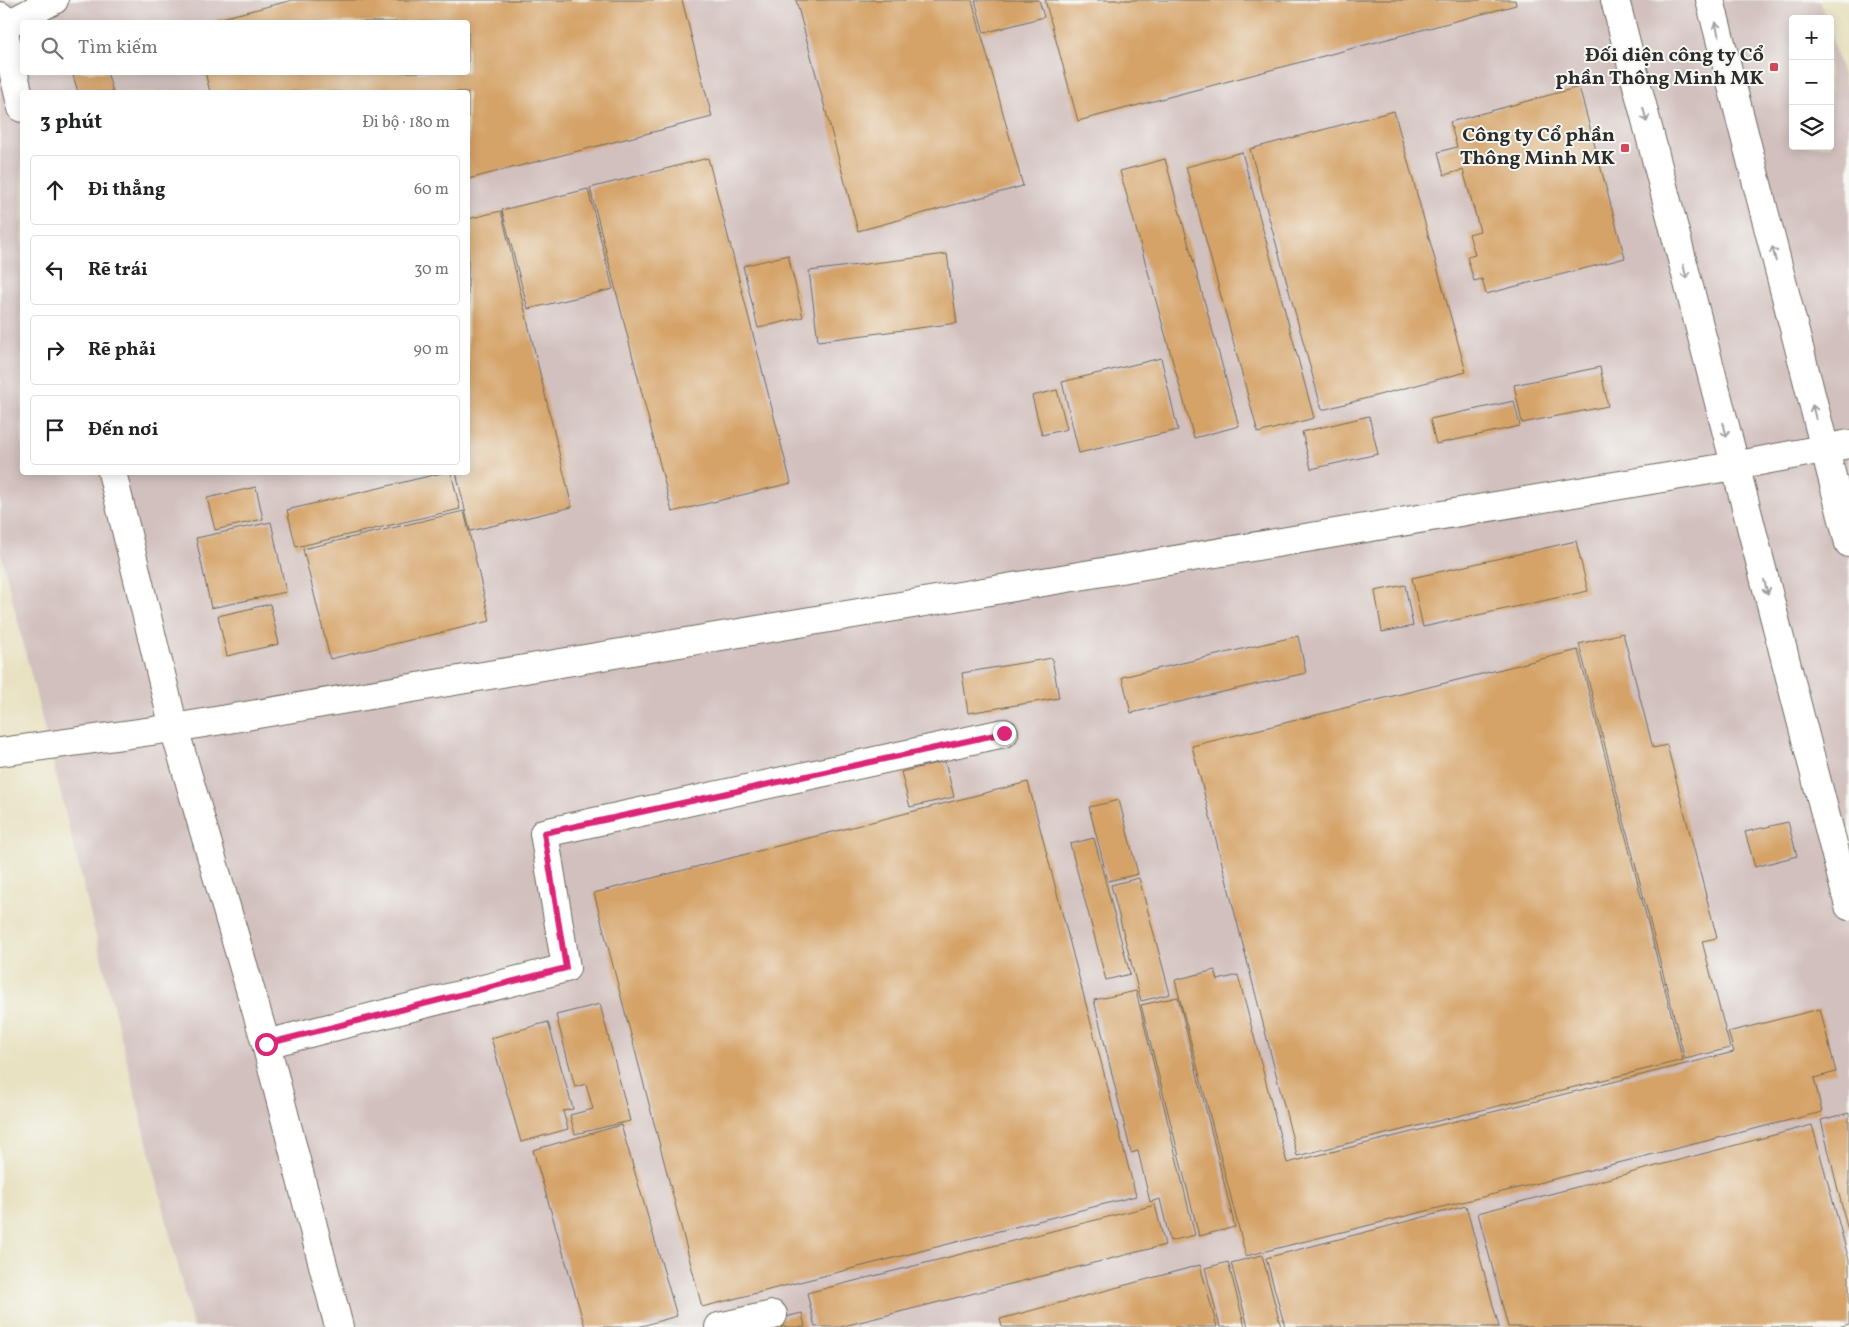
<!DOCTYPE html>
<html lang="vi">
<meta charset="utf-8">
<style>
body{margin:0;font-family:Vollkorn,serif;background:#f6f6f6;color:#202124}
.controls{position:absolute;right:15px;top:15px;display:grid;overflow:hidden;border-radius:5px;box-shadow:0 2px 12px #0003}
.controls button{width:45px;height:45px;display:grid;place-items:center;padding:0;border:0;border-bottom:1px solid #e0e0e0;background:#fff;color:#202124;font:25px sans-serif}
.stop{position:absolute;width:15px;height:15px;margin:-11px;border:4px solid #db2777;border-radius:50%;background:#fff}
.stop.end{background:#db2777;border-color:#fff;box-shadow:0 1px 5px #0008}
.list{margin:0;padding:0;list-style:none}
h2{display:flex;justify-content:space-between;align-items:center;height:65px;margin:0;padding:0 20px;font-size:21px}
h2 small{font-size:16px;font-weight:400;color:#757577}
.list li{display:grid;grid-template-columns:32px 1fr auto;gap:15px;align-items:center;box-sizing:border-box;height:70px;margin:0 10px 10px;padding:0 10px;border:1px solid #e0e0e0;border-radius:5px}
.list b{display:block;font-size:19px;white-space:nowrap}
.list em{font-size:16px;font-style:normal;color:#757577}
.icon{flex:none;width:28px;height:28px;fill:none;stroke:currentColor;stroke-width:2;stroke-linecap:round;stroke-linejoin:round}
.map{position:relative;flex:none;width:1849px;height:1327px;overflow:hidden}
.search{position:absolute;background:#fff;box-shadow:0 2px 12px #0003;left:20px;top:20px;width:450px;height:55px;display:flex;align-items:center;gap:12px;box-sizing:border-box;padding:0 18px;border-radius:5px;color:#757577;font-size:19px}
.panel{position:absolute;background:#fff;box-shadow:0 2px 12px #0003;left:20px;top:90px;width:450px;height:385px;border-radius:5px}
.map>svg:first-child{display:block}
.industrial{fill:#d1c0bd;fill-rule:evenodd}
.building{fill:#d5a368}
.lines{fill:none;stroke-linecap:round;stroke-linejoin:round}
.minor-casing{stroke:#6d6b60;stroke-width:30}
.minor{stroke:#fff;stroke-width:28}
.oneway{stroke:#a0a0a0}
.route{stroke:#db2777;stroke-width:6}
.poi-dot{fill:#d1495b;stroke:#f6f6f2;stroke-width:2}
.labels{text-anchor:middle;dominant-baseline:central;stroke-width:4;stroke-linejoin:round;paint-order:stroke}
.poi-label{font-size:20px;font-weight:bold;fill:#2b2b2b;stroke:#f6f6f2;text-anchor:end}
</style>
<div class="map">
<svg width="1849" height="1327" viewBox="0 0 1849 1327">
<rect width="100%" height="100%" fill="#f6f6f2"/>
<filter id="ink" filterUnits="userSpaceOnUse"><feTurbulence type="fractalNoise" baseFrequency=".02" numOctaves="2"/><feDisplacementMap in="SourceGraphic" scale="10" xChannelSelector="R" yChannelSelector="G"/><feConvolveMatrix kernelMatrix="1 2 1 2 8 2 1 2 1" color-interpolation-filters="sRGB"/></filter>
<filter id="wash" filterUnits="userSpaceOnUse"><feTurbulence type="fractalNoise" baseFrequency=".0096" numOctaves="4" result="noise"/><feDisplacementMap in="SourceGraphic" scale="20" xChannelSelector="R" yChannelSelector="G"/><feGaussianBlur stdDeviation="1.12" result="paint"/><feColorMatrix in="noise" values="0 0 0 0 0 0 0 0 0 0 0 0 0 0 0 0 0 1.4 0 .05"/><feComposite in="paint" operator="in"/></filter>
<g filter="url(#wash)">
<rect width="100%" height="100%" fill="#e8e2c2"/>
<path class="industrial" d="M0,0H1820L1826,19H1793V146H1830V33L1849,95V1327H193L0,550ZM22,22H468V72H22ZM22,92H468V472H22Z"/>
<g id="blocks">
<g class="building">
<polygon points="293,0 682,0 712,117 468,179 468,92 210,92 205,72 468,72 468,22 206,22"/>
<polygon points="796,0 972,0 1023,186 858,231"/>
<polygon points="975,0 1039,0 1044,17 984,33"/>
<polygon points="1045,0 1515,0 1516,5 1078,121"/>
<polygon points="72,72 107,72 113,92 78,92"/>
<polygon points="1579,87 1625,258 1486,294 1482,279 1474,281 1467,257 1475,255 1469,234 1480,231 1463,170 1444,175 1438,152 1457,147 1450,122"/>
<polygon points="1394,111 1466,372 1322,410 1250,149"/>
<polygon points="1242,152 1314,418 1258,433 1186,167"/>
<polygon points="708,158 791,483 672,512 590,188"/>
<polygon points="1165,159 1239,426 1194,438 1120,171"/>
<polygon points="588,189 613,289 528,309 502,210"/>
<polygon points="501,211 572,507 470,531 456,472 468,472 468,219"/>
<polygon points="947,254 957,323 818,341 809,271"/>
<polygon points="788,255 803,317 758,328 743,266"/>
<polygon points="1161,358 1178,430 1079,453 1062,382"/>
<polygon points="1600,367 1608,406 1522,423 1514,385"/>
<polygon points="1057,390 1067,429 1042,435 1032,396"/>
<polygon points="1514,401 1520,426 1436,444 1430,419"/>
<polygon points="1369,416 1378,454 1311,469 1302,432"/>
<polygon points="446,472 451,472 460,509 296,547 287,510"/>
<polygon points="256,487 263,519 215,530 207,498"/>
<polygon points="464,511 490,621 330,659 303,549"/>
<polygon points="271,522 286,592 211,608 196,538"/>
<polygon points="1576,541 1588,591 1423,627 1412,578"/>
<polygon points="1405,585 1413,626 1382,632 1375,591"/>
<polygon points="270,604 279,644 227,656 218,616"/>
<polygon points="1623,633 1653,748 1667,745 1717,938 1702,941 1730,1048 1685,1059 1579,644"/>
<polygon points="1298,636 1306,673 1131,713 1122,677"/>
<polygon points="1578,650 1683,1060 1297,1156 1192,746"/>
<polygon points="1052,658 1059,698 968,713 962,673"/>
<polygon points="945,761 954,797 910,807 901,772"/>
<polygon points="1028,782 1136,1196 702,1307 594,893"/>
<polygon points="1119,800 1138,874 1108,881 1089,807"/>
<polygon points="1788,822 1797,856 1755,867 1745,832"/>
<polygon points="1094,838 1130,974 1106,980 1070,844"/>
<polygon points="1139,878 1170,994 1141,1001 1111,885"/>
<polygon points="1215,970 1218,980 1238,975 1287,1163 1734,1052 1728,1032 1820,1009 1836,1072 1814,1078 1822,1112 1246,1256 1175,980"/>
<polygon points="1136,991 1195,1235 1170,1241 1160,1199 1150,1202 1138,1151 1131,1153 1094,1000"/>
<polygon points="1178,997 1235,1227 1199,1236 1141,1005"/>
<polygon points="600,1004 630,1121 575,1134 570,1115 593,1109 586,1084 575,1087 556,1015"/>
<polygon points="548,1022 573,1109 563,1111 568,1129 521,1142 491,1038"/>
<polygon points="1849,1113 1849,1231 1848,1231 1821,1120"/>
<polygon points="621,1125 677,1316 638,1327 585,1327 533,1150"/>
<polygon points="1812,1125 1849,1260 1849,1324 1838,1327 1508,1327 1478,1213"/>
<polygon points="1155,1205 1165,1245 840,1327 815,1327 807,1293"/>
<polygon points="1466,1206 1499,1327 1285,1327 1266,1258"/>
<polygon points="1262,1255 1281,1327 1248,1327 1231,1263"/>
<polygon points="1228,1262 1245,1327 1220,1327 1205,1268"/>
<polygon points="1200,1265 1217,1327 1002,1327 1000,1319"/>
<polygon points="802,1313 805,1327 749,1327 749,1326"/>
</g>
</g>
</g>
<g filter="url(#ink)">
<use href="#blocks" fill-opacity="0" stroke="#6d6b60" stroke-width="1"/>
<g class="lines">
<defs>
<g id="minor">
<polyline points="1615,0 1849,906"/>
<polyline points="1710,0 1849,543"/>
<polyline points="0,16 22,108"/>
<polyline points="3,27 54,0"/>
<polyline points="112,472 174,728 266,1044 339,1327"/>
<polyline points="0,752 174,728 1734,466 1849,444"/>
<polyline points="266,1044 566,968 544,833 1004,733"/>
<polyline points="719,1327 773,1315"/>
</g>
</defs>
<use href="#minor" class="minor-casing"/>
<use href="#minor" class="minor"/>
</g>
<defs><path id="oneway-shaft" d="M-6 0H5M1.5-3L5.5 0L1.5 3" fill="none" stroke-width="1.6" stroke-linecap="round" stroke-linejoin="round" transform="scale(1.25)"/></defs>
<g class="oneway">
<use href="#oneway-shaft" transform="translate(1717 29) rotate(-104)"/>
<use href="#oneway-shaft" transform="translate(1645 115) rotate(76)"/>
<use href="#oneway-shaft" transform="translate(1774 254) rotate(-104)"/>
<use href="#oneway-shaft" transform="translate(1685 272) rotate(76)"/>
<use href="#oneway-shaft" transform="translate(1814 412) rotate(-104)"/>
<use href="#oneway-shaft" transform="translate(1725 430) rotate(76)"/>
<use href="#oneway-shaft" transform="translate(1766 587) rotate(75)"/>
</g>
</g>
<g class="lines" filter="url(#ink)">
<polyline class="route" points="266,1044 566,968 544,833 1004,733"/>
</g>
<g class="poi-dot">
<rect x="1769" y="62" width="10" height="10" rx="2.5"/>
<rect x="1620" y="143" width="10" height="10" rx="2.5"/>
</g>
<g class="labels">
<g class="poi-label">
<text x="1764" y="56">Đối diện công ty Cổ<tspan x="1764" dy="23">phần Thông Minh MK</tspan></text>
<text x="1615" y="136">Công ty Cổ phần<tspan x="1615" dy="23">Thông Minh MK</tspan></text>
</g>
</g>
</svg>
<div class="controls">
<button>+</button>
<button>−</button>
<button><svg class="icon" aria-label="layers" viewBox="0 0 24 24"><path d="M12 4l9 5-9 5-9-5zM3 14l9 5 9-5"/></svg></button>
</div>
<div class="stop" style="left:266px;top:1044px"></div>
<div class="stop end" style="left:1004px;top:733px"></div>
<div class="search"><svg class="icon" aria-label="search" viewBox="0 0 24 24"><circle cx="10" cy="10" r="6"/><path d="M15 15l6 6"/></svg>Tìm kiếm</div>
<section class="panel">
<h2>3 phút<small>Đi bộ · 180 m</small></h2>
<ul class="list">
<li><svg class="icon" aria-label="ahead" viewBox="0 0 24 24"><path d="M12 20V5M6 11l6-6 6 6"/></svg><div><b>Đi thẳng</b></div><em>60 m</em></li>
<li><svg class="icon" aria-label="left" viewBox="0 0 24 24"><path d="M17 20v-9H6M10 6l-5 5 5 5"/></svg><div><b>Rẽ trái</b></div><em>30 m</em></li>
<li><svg class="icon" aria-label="right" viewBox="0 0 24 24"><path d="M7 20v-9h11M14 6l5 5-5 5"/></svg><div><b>Rẽ phải</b></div><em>90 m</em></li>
<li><svg class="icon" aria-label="arrive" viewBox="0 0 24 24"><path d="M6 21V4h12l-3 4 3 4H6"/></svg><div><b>Đến nơi</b></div></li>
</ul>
</section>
</div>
